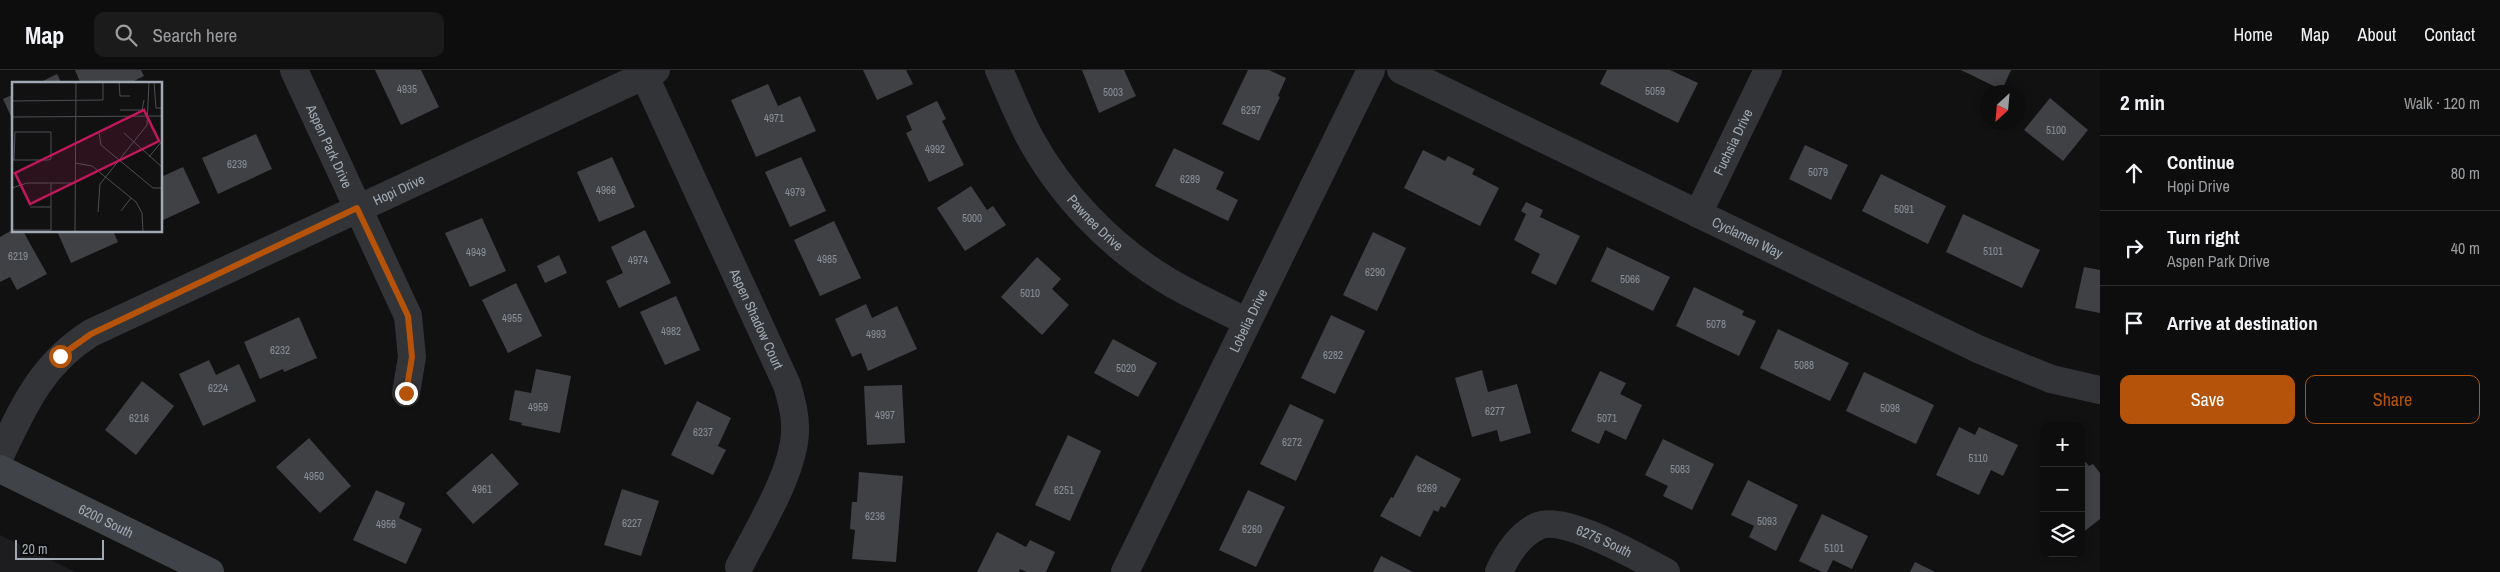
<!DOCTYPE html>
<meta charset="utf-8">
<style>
body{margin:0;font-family:"Archivo Narrow",sans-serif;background:#1b1b1c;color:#f1f3f6}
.controls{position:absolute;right:15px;bottom:15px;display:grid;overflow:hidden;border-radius:10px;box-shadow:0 2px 8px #0003}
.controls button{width:45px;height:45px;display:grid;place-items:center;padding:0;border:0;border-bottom:1px solid #2d2d2e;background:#0d0d0e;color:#f1f3f6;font:25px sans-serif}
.compass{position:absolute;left:1980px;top:15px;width:45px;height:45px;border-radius:50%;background:#0d0d0e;box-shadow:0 2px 8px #0003;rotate:206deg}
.scale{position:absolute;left:15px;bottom:12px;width:89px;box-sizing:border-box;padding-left:5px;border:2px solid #a1aab4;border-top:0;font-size:14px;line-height:18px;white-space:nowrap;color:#a1aab4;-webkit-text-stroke:4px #0c0c0d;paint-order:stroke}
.stop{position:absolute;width:15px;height:15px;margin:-11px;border:4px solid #b45309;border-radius:50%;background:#fff}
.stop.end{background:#b45309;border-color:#fff;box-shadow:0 1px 5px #0008}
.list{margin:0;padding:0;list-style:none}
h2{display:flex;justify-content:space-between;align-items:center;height:65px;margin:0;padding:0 20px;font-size:21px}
h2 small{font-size:16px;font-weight:400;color:#9a9c9e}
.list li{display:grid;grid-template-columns:32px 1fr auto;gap:15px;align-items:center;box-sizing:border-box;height:75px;padding:0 20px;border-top:1px solid #2d2d2e}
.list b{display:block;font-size:19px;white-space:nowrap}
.list p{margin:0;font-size:16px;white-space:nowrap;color:#9a9c9e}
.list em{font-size:16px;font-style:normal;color:#9a9c9e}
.actions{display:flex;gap:10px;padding:15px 20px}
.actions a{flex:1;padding:11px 0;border:1px solid #b45309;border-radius:10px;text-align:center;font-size:18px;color:#b45309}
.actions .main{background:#b45309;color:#fff}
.icon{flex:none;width:28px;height:28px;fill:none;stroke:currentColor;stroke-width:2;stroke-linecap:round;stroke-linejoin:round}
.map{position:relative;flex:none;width:2100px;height:502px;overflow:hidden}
header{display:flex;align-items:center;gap:30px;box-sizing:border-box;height:70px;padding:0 25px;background:#0d0d0e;border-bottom:1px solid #2d2d2e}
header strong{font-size:24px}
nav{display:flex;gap:28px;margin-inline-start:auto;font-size:18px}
.search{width:350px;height:45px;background:#1b1b1c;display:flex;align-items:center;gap:12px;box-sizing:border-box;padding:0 18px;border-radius:10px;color:#9a9c9e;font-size:19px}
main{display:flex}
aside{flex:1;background:#0d0d0e}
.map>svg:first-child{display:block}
.built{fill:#1d1d1f}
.building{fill:#404145}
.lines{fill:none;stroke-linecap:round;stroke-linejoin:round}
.street{stroke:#323437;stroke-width:28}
.secondary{stroke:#404347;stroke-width:28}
.route{stroke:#b45309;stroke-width:6}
.labels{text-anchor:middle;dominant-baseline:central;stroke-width:5;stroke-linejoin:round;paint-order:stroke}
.number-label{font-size:11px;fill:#899098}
.street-label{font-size:14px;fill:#a1aab4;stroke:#0c0c0d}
.inset-road{fill:none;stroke:#4b4e53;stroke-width:1}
.view{fill:#c2185b;fill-opacity:0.15;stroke:#c2185b;stroke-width:2.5}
.inset-edge{fill:none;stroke:#a1aab4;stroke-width:2.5}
</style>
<header>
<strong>Map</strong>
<div class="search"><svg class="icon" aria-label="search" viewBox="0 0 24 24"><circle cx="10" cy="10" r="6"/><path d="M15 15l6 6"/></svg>Search here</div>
<nav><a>Home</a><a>Map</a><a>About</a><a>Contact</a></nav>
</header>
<main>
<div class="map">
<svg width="2100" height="502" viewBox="0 0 2100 502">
<rect width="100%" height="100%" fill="#111112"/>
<polygon class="built" points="0,465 75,502 0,502"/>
<g class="building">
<polygon points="75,0 141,0 144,6 128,14 81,14"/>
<polygon points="375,0 421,0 439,37 401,55"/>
<polygon points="863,0 906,0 913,14 877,30"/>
<polygon points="1082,0 1124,0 1136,26 1099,43"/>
<polygon points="1248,0 1269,0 1286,8 1278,26 1280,27 1259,71 1222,54"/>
<polygon points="1607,0 1670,0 1698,13 1678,53 1600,14"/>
<polygon points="1961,0 2011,0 2002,20"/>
<polygon points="57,4 62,14 37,14"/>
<polygon points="768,14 778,36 800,26 816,61 756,87 731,30"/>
<polygon points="14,24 14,53 3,29"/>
<polygon points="2050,28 2088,60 2063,91 2024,60"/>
<polygon points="937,31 946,49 942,51 964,95 929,112 906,63 912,60 906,46"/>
<polygon points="256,64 272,99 218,124 202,88"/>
<polygon points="1805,75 1848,95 1831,130 1789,109"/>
<polygon points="1174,78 1224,102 1216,119 1238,130 1228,151 1155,116"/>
<polygon points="1423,80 1445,91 1448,86 1475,99 1472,104 1499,118 1480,156 1404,118"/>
<polygon points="612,87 635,137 599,152 577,102"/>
<polygon points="801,87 826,141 790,157 765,102"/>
<polygon points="183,97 200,133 161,151 161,107"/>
<polygon points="1881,104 1946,136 1928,174 1862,141"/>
<polygon points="971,116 987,140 993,136 1006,155 965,181 937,138"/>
<polygon points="1526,132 1543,140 1540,147 1580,166 1556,215 1531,203 1540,184 1514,170 1526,144 1521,141"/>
<polygon points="1963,144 2040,180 2022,218 1946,182"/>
<polygon points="482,148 506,201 470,217 445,163"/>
<polygon points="834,151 861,208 820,226 794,170"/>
<polygon points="14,159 14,161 23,161 47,204 17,220 10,207 0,212 0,167"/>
<polygon points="645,160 671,213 619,238 606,211 623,203 611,177"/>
<polygon points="57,161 113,161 118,172 71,193"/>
<polygon points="1373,162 1406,178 1377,241 1343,225"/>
<polygon points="1607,177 1670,207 1653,241 1591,211"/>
<polygon points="559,185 567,203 545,213 537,196"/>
<polygon points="1037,187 1061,209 1052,219 1069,235 1042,265 1001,227"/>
<polygon points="2084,197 2100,200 2100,243 2075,238"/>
<polygon points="516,213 542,266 508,283 482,230"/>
<polygon points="1694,217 1744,241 1742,245 1756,251 1739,286 1676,256"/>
<polygon points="676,226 700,280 665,295 640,242"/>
<polygon points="866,234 872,248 897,236 917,279 868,301 861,283 852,287 835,249"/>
<polygon points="1331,245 1365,261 1335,324 1301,308"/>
<polygon points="299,247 317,288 284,302 283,299 260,309 244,272"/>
<polygon points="1778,259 1849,293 1830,331 1760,298"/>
<polygon points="1113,269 1157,293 1138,327 1094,303"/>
<polygon points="209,290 216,305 239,294 256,331 203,356 179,304"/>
<polygon points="536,299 571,306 560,363 521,355 522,353 509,350 515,320 531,323"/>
<polygon points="1482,300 1488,322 1517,314 1531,363 1500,372 1497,360 1472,367 1455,308"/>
<polygon points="1600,301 1626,313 1620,324 1642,335 1626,370 1605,360 1599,374 1571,361"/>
<polygon points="1864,302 1934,335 1916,374 1846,341"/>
<polygon points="142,311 174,336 136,385 105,360"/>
<polygon points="902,315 905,373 867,375 864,316"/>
<polygon points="697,331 731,348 718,376 726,380 713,405 671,385"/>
<polygon points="1290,334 1324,350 1296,411 1260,394"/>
<polygon points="1959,357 1975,365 1979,357 2018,375 2003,406 1991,400 1979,425 1936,405"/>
<polygon points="1068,365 1101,381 1070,451 1035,435"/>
<polygon points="309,368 351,416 320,443 276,397"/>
<polygon points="1663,369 1714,394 1692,440 1663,426 1668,416 1645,405"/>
<polygon points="492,383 519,414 473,454 446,423"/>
<polygon points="1416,385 1461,409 1445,438 1441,436 1438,442 1434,440 1420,467 1380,446 1391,427 1393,428"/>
<polygon points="2081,387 2089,396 2093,394 2100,403 2100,449 2081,464"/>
<polygon points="859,402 903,406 896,492 852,489 855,460 850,459 852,432 857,432"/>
<polygon points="1748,410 1798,435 1776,481 1749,467 1754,456 1731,445"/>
<polygon points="622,419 659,431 641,486 604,475"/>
<polygon points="376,420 405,433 399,448 422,459 406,494 353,470"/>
<polygon points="1248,420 1285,437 1256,497 1219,480"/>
<polygon points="1822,444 1868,466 1852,499 1833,490 1827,502 1822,502 1799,491"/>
<polygon points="997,462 1026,477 1030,470 1055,482 1046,502 1027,502 1020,499 1019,502 977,502"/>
<polygon points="1381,486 1413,502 1373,502"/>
<polygon points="1915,492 1935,502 1910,502"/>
</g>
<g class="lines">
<g class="street">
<path id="s1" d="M294,0L408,246L412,287L406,323"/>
<path id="s2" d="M642,0L787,315C791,328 795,342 795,356C797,398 758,459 739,497"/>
<path id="s3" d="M999,0C1009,22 1018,45 1029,66C1060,124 1110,176 1166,210C1192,226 1221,238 1247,252"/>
<path id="s4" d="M1401,0L1978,279L2051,309L2100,320"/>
<path id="s5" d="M1698,144L1768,0"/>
<path id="s6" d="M0,386C24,335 42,294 91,263L656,0"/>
<path id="s7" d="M1125,502L1371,0"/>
<path id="s8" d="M1499,502C1507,484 1519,465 1538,456C1565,444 1640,489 1666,502"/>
</g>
<path class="secondary" id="s9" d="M0,399L210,502"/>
</g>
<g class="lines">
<polyline class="route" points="60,286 91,264 357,138 408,246 412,287 406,323"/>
</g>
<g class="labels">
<g class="number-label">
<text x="407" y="19">4935</text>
<text x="1655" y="21">5059</text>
<text x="1113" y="22">5003</text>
<text x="1251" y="40">6297</text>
<text x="774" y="48">4971</text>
<text x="2056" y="60">5100</text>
<text x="935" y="79">4992</text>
<text x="237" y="94">6239</text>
<text x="1818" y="102">5079</text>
<text x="1190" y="109">6289</text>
<text x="606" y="120">4966</text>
<text x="795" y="122">4979</text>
<text x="1904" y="139">5091</text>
<text x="972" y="148">5000</text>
<text x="1993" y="181">5101</text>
<text x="476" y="182">4949</text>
<text x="18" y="186">6219</text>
<text x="827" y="189">4985</text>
<text x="638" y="190">4974</text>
<text x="1375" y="202">6290</text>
<text x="1630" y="209">5066</text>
<text x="1030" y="223">5010</text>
<text x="512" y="248">4955</text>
<text x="1716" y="254">5078</text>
<text x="671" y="261">4982</text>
<text x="876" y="264">4993</text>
<text x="280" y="280">6232</text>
<text x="1333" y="285">6282</text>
<text x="1804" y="295">5088</text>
<text x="1126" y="298">5020</text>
<text x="218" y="318">6224</text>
<text x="538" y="337">4959</text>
<text x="1890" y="338">5098</text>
<text x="1495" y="341">6277</text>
<text x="885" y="345">4997</text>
<text x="139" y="348">6216</text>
<text x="1607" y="348">5071</text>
<text x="703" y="362">6237</text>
<text x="1292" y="372">6272</text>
<text x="1978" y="388">5110</text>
<text x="1680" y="399">5083</text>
<text x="314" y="406">4950</text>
<text x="1427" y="418">6269</text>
<text x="482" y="419">4961</text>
<text x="1064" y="420">6251</text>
<text x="875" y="446">6236</text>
<text x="1767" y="451">5093</text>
<text x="632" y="453">6227</text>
<text x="386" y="454">4956</text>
<text x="1252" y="459">6260</text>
<text x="1834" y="478">5101</text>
</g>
<g class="street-label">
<text stroke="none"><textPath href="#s5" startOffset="80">Fuchsia Drive</textPath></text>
<text stroke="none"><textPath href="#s1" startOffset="84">Aspen Park Drive</textPath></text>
<text stroke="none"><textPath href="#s6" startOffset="495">Hopi Drive</textPath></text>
<text stroke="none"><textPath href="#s3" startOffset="182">Pawnee Drive</textPath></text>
<text stroke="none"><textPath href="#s4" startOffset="385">Cyclamen Way</textPath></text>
<text stroke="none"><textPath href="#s2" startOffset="274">Aspen Shadow Court</textPath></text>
<text stroke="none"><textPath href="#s7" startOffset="280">Lobelia Drive</textPath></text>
<text stroke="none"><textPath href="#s9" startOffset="118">6200 South</textPath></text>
<text stroke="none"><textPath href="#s8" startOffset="131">6275 South</textPath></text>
</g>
</g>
<g transform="translate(12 12)">
<rect width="150" height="150" fill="#111112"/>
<path class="inset-road" d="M107,0L108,14H118M142,0L144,26H150M0,19L91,18V0M108,28H130L132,18M0,35L150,34M87,51L89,63L141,106H150M112,51L150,85M137,75L150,59M0,78H36L39,77V50H3L2,78M63,81L80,84L124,120L130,131L131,150M0,106L15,101H63M18,125H39M109,129L119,116M86,130L88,102L135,43L137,0M0,148H39V101M63,150L64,0"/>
<path class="view" d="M132,28L147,59L18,122L3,91Z"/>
<rect width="150" height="150" class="inset-edge"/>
</g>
</svg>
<div class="controls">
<button>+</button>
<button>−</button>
<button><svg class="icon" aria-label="layers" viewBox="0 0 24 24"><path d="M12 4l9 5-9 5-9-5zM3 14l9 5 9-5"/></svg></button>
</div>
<svg class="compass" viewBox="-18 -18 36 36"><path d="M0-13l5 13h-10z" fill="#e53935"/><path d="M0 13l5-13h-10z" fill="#9a9c9e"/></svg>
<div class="scale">20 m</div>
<div class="stop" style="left:60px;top:286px"></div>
<div class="stop end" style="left:406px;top:323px"></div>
</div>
<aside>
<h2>2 min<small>Walk · 120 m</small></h2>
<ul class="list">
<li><svg class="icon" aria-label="ahead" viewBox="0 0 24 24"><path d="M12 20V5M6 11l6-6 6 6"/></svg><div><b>Continue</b><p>Hopi Drive</p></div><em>80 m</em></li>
<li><svg class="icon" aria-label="right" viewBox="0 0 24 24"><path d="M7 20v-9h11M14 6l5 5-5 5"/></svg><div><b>Turn right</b><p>Aspen Park Drive</p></div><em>40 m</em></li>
<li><svg class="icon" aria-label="arrive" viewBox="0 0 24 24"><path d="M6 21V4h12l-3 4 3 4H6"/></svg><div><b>Arrive at destination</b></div></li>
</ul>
<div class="actions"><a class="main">Save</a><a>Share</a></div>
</aside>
</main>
